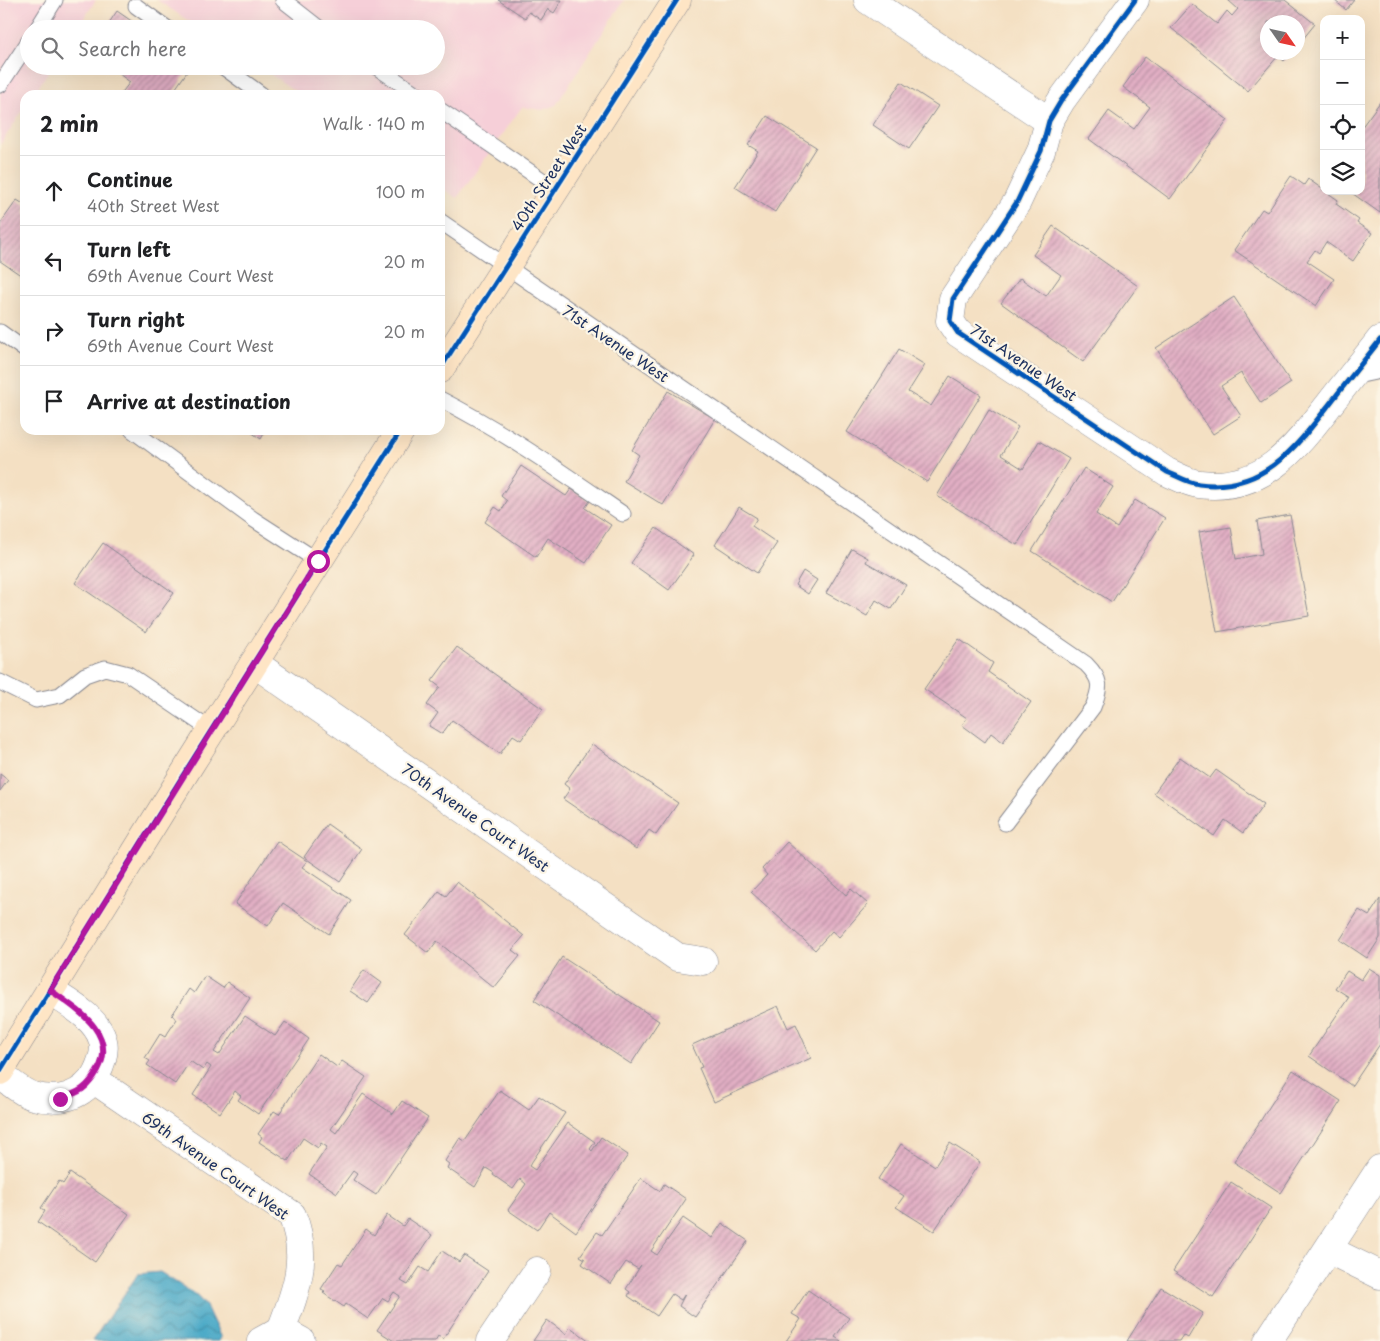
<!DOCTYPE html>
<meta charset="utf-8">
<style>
body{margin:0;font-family:"Playpen Sans",sans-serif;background:#f2f2f2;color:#202124}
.controls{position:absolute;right:15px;top:15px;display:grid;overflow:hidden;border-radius:10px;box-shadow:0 5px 20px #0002}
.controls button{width:45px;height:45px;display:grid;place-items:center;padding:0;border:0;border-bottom:1px solid #e0e0e0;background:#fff;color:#202124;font:25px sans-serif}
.compass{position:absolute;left:1260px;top:15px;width:45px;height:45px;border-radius:50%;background:#fff;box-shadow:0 5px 20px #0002;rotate:124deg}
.stop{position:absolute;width:15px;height:15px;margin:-11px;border:4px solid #b5179e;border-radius:50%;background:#fff}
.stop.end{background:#b5179e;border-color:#fff;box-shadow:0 1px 5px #0008}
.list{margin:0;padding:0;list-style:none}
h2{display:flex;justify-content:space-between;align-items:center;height:65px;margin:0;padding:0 20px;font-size:21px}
h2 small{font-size:16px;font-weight:400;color:#757577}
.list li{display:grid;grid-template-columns:32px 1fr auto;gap:15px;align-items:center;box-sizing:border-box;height:70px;padding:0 20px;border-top:1px solid #e0e0e0}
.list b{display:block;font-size:19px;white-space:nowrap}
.list p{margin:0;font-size:16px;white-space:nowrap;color:#757577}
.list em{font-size:16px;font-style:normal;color:#757577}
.icon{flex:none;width:28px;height:28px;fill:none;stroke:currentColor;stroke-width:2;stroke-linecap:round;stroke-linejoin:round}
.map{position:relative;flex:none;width:1380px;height:1341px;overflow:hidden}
.search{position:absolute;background:#fff;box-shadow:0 5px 20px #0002;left:20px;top:20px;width:425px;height:55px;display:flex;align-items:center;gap:12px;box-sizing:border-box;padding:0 18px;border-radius:28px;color:#757577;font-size:19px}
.panel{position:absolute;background:#fff;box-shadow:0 5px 20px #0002;left:20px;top:90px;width:425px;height:345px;border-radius:15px}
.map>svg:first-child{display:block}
.built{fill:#f6cfd8}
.water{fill:url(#water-waves);stroke:#326c92}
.building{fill:url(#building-hatch)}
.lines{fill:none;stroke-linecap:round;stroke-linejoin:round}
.service-casing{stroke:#888890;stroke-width:17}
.minor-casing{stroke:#888890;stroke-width:29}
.secondary-casing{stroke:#888890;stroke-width:29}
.service{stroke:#fff;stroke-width:15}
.minor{stroke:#fff;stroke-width:28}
.secondary{stroke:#fee5c5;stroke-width:28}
.cycleway-casing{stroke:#fcf5e5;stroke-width:8}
.cycleway{stroke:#0057b8;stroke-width:5}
.route{stroke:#b5179e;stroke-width:6}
.labels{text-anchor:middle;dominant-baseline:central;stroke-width:4.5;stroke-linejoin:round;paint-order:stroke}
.street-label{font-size:15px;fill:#1b2f5e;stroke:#fcf5e5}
</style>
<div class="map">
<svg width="1380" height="1341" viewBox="0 0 1380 1341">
<defs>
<pattern id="water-waves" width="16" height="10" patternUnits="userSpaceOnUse" patternTransform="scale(1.25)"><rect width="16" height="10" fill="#48a9c7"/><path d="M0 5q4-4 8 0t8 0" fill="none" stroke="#3b8aa5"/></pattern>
<pattern id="building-hatch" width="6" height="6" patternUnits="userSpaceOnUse" patternTransform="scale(1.25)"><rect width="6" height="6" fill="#e2afc4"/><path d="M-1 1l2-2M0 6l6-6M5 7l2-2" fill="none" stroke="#b68fa2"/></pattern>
</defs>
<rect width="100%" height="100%" fill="#fcf5e5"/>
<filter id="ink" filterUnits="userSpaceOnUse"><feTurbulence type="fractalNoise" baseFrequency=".02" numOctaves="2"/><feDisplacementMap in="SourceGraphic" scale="10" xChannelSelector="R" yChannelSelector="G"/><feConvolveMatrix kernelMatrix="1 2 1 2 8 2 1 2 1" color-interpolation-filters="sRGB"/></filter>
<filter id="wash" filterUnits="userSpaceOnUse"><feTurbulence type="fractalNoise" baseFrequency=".0096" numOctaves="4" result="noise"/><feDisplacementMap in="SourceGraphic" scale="20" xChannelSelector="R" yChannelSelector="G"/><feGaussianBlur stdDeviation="1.12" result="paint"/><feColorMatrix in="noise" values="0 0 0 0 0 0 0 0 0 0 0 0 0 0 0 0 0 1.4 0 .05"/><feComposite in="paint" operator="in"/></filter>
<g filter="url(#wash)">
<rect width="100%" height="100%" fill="#f4e0c3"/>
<g class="built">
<polygon points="0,0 96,0 77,29 29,29 29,66 52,66 33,95 25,95 25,107 0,145"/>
<polygon points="157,0 624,0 556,105 542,110 522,107 457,198 440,187 440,95 301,95 258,66 436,66 436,29 201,29"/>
</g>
<polygon class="water" points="160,1272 196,1295 206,1306 221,1338 219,1341 92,1341 138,1274"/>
<g id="blocks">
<g class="building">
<polygon points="498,0 562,0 554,13 548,9 541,20 529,12 525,18"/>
<polygon points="1228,0 1285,0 1315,24 1298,45 1298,22 1268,22 1268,52 1291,52 1284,61 1278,56 1248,91 1171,28 1192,4 1217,24 1227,11 1232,16 1238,9"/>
<polygon points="1334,0 1354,0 1346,10"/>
<polygon points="117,11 143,29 105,29"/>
<polygon points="1145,57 1228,120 1170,199 1089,139 1109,111 1134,129 1150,107 1123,87"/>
<polygon points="124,66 191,66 171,95 120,95 130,82 119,74"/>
<polygon points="901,82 938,106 909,149 873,125"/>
<polygon points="1380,102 1380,213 1349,191 1361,191 1361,128"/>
<polygon points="767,116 816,147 775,212 735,187 758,151 748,145"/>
<polygon points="1291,176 1304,185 1308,179 1338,200 1336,204 1359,220 1357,223 1372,233 1353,261 1326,242 1319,253 1315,250 1307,261 1334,279 1316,306 1234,250 1262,209 1267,212"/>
<polygon points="17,200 25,205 25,278 0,261 0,224"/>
<polygon points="1053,226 1138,286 1083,362 1001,303 1020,278 1046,296 1061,275 1033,255"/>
<polygon points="1234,297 1291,383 1261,403 1241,373 1221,386 1241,416 1213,434 1156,348"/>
<polygon points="899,349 925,365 908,392 931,406 950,376 981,395 927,482 847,432"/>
<polygon points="668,391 715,419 663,505 624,481 639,455 632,450"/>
<polygon points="989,410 1018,427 1001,455 1023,469 1039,441 1069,459 1017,545 937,496"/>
<polygon points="248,430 266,430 261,439"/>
<polygon points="521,466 566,496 571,489 590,501 585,508 611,525 586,563 548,538 536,557 485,522 495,507 501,511 507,501 501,496"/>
<polygon points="1084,468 1113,487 1096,514 1117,528 1135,500 1165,518 1112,602 1032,551"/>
<polygon points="739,507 757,518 752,526 777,543 757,573 715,545"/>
<polygon points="1290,515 1309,616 1217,632 1199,532 1231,527 1236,559 1262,554 1257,521"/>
<polygon points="656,528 694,555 669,590 631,563"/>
<polygon points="103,543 174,593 146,632 75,583"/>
<polygon points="852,549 868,558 866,562 906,585 891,609 876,600 867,616 826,593"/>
<polygon points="803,571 817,580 808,594 795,585"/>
<polygon points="959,639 993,663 988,672 1031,702 1003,742 991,733 985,742 962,725 967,718 924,689"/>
<polygon points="457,647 543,709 521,740 513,735 500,754 452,720 442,734 429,726 438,713 427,705 440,687 432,681"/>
<polygon points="592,744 678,803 656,835 649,830 636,849 563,799 570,789 564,784"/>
<polygon points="1180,757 1210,778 1216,770 1264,804 1243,833 1225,820 1214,836 1154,793"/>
<polygon points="0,774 8,780 0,791"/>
<polygon points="327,824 362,849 340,882 304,857"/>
<polygon points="277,841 307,861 302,867 351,900 329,934 283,903 268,926 235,904"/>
<polygon points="787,842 846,895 851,889 868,904 839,937 832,931 815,950 751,892 767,875 762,869"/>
<polygon points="457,882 524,936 512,950 520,956 494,988 437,941 428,953 405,935 439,891 446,896"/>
<polygon points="1380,899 1380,938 1367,958 1340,940 1359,910 1369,916"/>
<polygon points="562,957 659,1021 631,1064 534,1000"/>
<polygon points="1369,968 1380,975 1380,1044 1352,1086 1309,1056 1349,997 1335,988 1347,971 1361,980"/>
<polygon points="364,970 382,983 368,1003 350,991"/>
<polygon points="205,976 223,988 227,982 250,998 214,1052 219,1055 245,1016 275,1036 285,1022 309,1039 258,1114 238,1100 241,1096 235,1091 220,1113 193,1095 211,1067 207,1064 203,1070 190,1061 175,1084 147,1065 150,1061 145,1058 160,1034 165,1037 177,1019 172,1015 189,989 194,993"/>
<polygon points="778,1006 788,1028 796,1024 811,1058 714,1102 699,1068 702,1067 692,1045"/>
<polygon points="319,1054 337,1067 342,1061 366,1077 331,1129 336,1133 363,1094 393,1114 402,1101 428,1118 376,1195 353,1180 357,1174 353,1171 337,1193 309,1174 327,1147 321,1143 318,1148 303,1138 288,1161 259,1142 262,1137 258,1134 274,1111 279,1114"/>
<polygon points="1293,1070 1341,1101 1281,1193 1234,1162"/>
<polygon points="500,1090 529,1110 539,1096 565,1113 529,1166 535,1170 568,1123 595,1142 590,1149 592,1151 601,1137 628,1155 576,1232 549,1212 537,1230 508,1210 526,1184 520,1179 513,1189 493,1175 494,1173 486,1168 475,1187 447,1168 449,1164 445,1161 460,1138 465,1141"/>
<polygon points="950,1143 980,1162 934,1231 896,1207 904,1196 878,1179 901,1144 935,1166"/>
<polygon points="70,1173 129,1214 95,1262 38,1222 45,1211 41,1208 59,1181 63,1184"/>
<polygon points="641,1178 660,1191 664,1184 686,1199 651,1251 657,1255 683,1218 712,1238 722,1223 748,1241 695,1317 679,1306 685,1294 681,1300 672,1294 657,1316 628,1296 630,1292 626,1289 641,1265 638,1269 626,1262 611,1284 582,1264 585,1259 580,1256 597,1232 602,1235"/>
<polygon points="1231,1182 1271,1208 1213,1297 1173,1271"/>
<polygon points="387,1215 403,1226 408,1219 432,1235 401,1281 408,1285 420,1267 428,1272 442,1251 459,1262 464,1255 488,1271 443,1339 438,1336 435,1341 394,1341 377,1330 400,1296 394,1292 388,1301 383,1298 368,1319 346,1304 344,1307 323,1293 325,1291 321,1289 338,1263 342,1265 366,1229 374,1235"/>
<polygon points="1161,1287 1203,1313 1188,1338 1183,1335 1179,1341 1127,1341"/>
<polygon points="808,1290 849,1318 835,1337 841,1341 786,1341 801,1319 792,1314"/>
<polygon points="547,1320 566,1334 570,1327 590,1341 533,1341"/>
</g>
</g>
</g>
<g filter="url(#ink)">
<use href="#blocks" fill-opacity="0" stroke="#888890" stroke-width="1"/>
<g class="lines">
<defs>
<g id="service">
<polyline points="283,0 320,29"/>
<polyline points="136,6 168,29"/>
<polyline points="37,29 55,0"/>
<polyline points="222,66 262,95"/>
<polyline points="375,66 418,95"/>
<polyline points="0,85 29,41"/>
<polyline points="440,110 555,189"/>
<path d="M440,221L1086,664C1102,680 1101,687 1093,707L1005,823"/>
<polyline points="0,332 25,350"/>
<polyline points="1352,377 1380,371"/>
<path d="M440,399C505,432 563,473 623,514"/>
<polyline points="132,430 253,519 318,561"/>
<polyline points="0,682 36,700 60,695 85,675 105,668 128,674 212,731"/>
</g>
<g id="minor">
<polyline points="868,0 1049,121"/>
<path d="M1135,0L1061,101L1049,121L1041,151L1017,202L953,299L950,321L958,333L1167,472C1177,476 1188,483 1199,484C1262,492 1294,450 1328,406C1345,384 1363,362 1380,340"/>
<polyline points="254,663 677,957 703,961"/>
<path d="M0,1075C10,1082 22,1093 33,1096C58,1103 83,1097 96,1074C101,1064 106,1052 103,1041C97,1018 68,1003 50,991"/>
<path d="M93,1079L292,1215C309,1257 297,1289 281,1330"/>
<polyline points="1329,1250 1380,1275"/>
<polyline points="261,1341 281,1330 301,1341"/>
<polyline points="490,1341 537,1271"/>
<polyline points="1268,1341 1380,1169"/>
</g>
<g id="secondary">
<polyline points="440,369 677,0"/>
<polyline points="0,1071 189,766 401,430"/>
</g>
</defs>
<use href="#service" class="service-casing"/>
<use href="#minor" class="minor-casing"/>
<use href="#secondary" class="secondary-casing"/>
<use href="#service" class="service"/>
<use href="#minor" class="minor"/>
<use href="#secondary" class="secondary"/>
<defs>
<g id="cycleway">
<path d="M1135,0L1061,101L1049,121L1041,151L1017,202L953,299L950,321L958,333L1167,472C1177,476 1188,483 1199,484C1262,492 1294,450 1328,406C1345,384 1363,362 1380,340"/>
<polyline points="440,369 677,0"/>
<polyline points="0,1071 189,766 401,430"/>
</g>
</defs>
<use href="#cycleway" class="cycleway-casing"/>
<use href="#cycleway" class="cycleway"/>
</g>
</g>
<g class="lines" filter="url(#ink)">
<path class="route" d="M60,1099C80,1092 87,1089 98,1070C118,1033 76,1009 50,990L318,561"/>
</g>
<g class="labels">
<g class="street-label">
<text transform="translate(548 177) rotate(-57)">40th Street West</text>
<text transform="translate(616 343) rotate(34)">71st Avenue West</text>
<text transform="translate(1024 362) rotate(34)">71st Avenue West</text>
<text transform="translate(476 817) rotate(35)">70th Avenue Court West</text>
<text transform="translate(216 1165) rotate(35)">69th Avenue Court West</text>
</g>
</g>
</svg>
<div class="controls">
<button>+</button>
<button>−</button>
<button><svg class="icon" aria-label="locate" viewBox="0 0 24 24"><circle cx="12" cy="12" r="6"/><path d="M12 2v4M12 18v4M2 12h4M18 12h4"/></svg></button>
<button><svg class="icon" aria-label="layers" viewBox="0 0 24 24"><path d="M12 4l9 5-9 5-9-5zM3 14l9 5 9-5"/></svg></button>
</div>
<svg class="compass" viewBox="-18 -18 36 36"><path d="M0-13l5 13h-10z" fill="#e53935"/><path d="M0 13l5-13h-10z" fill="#757577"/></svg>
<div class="stop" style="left:318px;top:561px"></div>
<div class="stop end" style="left:60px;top:1099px"></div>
<div class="search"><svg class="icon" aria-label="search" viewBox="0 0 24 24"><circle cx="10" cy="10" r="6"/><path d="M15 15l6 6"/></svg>Search here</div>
<section class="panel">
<h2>2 min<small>Walk · 140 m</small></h2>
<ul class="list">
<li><svg class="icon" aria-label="ahead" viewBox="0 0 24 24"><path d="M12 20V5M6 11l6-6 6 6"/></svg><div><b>Continue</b><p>40th Street West</p></div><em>100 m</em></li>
<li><svg class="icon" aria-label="left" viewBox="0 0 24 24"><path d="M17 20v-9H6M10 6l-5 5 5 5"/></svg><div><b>Turn left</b><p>69th Avenue Court West</p></div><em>20 m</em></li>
<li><svg class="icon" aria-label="right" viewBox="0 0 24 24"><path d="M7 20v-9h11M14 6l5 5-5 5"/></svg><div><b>Turn right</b><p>69th Avenue Court West</p></div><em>20 m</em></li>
<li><svg class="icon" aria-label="arrive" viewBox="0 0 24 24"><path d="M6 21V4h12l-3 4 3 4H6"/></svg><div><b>Arrive at destination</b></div></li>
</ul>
</section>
</div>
